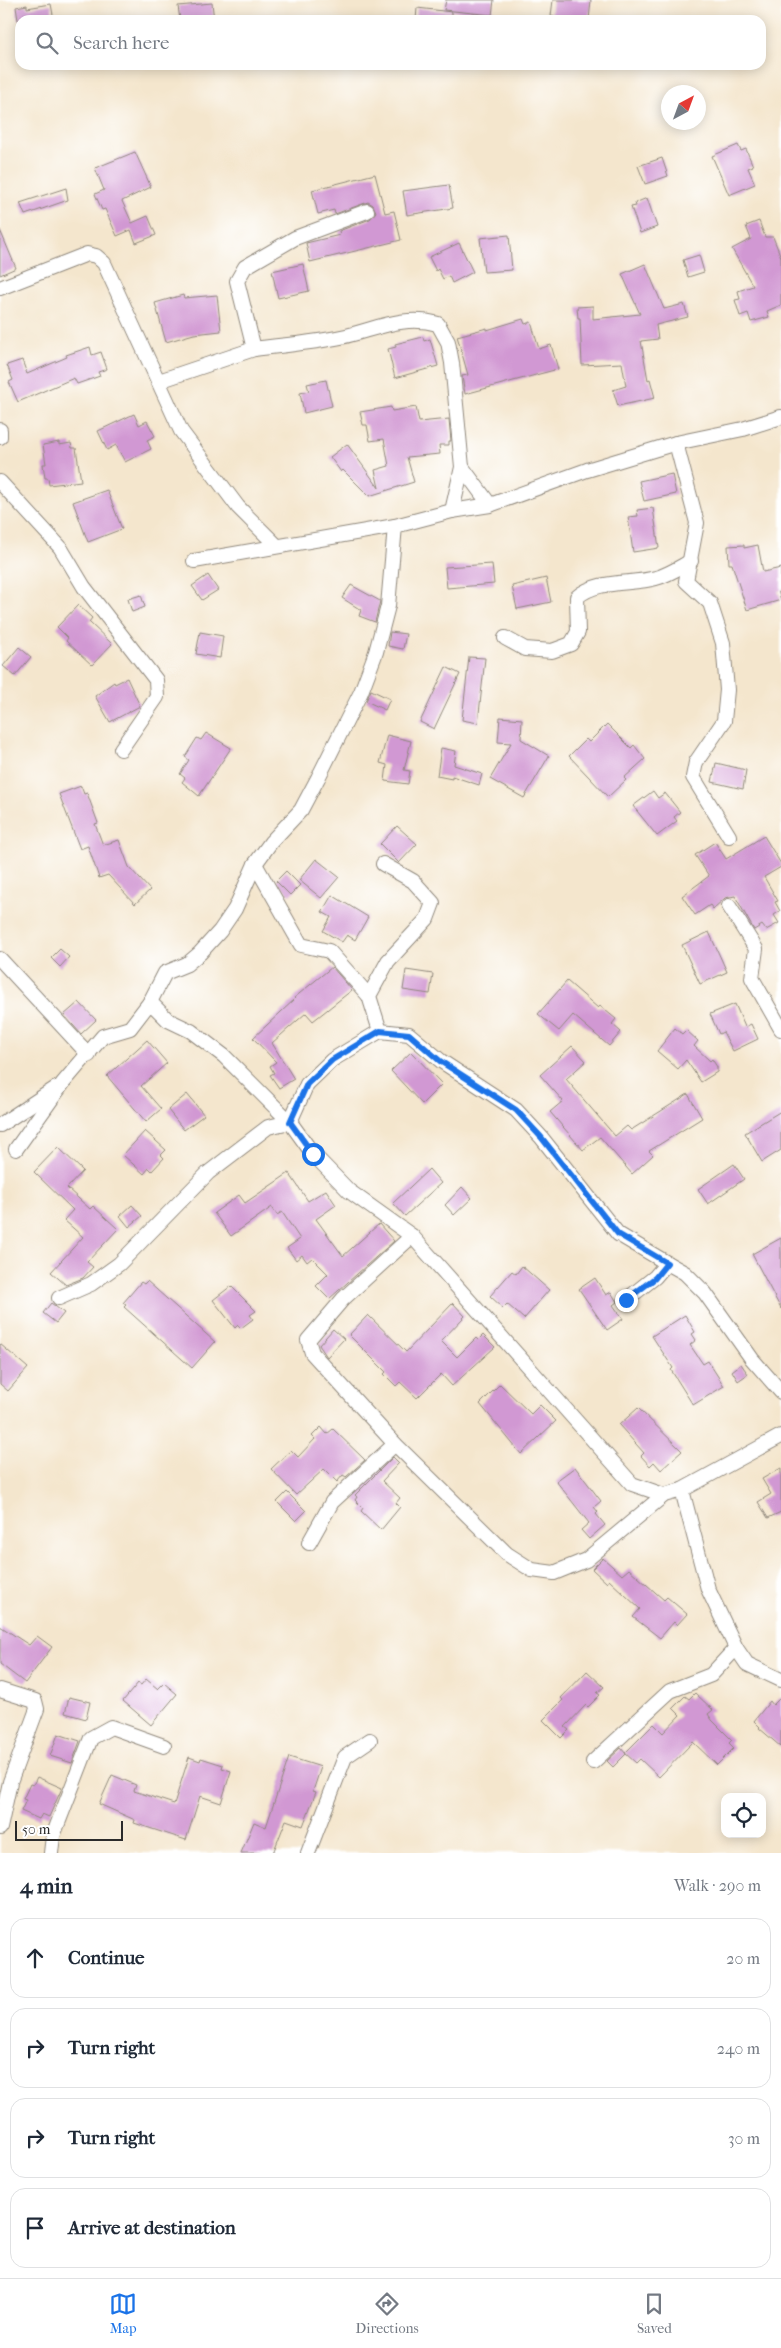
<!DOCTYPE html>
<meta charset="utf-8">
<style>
body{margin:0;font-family:"IM FELL French Canon",serif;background:#f6f6f7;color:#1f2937}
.controls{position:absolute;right:15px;bottom:15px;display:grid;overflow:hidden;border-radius:10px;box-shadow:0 2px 12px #0003}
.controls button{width:45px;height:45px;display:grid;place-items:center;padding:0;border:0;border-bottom:1px solid #e0e1e3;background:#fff;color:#1f2937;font:25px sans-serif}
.compass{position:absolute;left:661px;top:85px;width:45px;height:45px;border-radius:50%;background:#fff;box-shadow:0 2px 12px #0003;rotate:41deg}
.scale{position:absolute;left:15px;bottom:12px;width:108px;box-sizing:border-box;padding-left:5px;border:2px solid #2b2b2b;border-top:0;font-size:14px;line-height:18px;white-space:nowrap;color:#2b2b2b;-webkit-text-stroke:4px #fff;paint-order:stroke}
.stop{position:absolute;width:15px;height:15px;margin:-11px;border:4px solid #1a73e8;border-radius:50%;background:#fff}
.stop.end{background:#1a73e8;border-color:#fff;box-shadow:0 1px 5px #0008}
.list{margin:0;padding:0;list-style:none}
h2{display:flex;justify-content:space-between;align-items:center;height:65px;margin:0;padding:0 20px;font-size:21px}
h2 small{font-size:16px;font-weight:400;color:#747a83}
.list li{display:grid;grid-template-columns:32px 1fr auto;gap:15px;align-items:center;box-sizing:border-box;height:80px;margin:0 10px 10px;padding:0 10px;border:1px solid #e0e1e3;border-radius:15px}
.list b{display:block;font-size:19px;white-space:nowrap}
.list em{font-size:16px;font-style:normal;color:#747a83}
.icon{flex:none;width:28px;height:28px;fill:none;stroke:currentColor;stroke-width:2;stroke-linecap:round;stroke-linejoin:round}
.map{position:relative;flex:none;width:781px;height:1853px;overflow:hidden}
.search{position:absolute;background:#fff;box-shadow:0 2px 12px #0003;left:15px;right:15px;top:15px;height:55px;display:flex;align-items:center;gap:12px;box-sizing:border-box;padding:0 18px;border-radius:15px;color:#747a83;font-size:19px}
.sheet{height:425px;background:#fff}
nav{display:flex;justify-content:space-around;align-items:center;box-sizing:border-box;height:70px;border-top:1px solid #e0e1e3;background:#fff;font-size:14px;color:#747a83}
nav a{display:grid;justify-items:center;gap:2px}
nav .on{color:#1a73e8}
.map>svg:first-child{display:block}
.building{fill:#d198d3}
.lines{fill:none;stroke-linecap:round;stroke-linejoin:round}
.minor-casing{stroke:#90887c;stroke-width:16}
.minor{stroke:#fff;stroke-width:14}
.route{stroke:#1a73e8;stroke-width:6}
</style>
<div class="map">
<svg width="781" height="1853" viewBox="0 0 781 1853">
<rect width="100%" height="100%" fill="#fff"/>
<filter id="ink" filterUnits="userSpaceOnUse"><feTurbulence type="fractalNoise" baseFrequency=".02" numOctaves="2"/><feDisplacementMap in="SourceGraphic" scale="10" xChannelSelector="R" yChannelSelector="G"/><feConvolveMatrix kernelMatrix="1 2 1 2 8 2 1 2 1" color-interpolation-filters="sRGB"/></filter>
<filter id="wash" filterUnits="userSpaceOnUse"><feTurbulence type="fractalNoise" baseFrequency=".0096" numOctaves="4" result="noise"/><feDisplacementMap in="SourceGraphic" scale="20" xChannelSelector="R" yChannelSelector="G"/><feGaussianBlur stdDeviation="1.12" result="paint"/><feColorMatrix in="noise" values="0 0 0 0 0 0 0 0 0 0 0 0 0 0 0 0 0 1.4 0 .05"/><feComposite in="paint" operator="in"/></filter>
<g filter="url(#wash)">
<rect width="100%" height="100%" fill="#f4e6cd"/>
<g id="blocks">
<g class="building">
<polygon points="446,0 494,0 492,15 444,10"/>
<polygon points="553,0 591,0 589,20 555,20 555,17 551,16"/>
<polygon points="212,3 214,20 180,20 178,6"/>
<polygon points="51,4 54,20 18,20 16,7 27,5 27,8"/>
<polygon points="417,8 452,12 452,20 416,20"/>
<polygon points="738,145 741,151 746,149 753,166 748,168 755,184 729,195 712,156"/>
<polygon points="135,152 151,187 122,201 132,223 148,216 156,235 136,243 131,230 117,236 105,209 102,210 95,194 104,190 95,168"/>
<polygon points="662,158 668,176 645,184 638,166"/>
<polygon points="375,174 385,213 394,211 401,240 310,262 306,243 340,235 339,231 370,219 376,212 373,205 368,202 335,214 334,210 318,214 312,190"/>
<polygon points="449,185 453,208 407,215 403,191"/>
<polygon points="66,188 68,200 25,215 20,203"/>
<polygon points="647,198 657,227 640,233 631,207 636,206 635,203"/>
<polygon points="759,221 765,237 773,237 781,257 781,305 767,311 769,317 751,322 748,313 740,316 735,300 740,299 738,291 753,286 732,249 751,239 746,226"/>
<polygon points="0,230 16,268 0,275"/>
<polygon points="509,235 512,270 484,272 480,238"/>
<polygon points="459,243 473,272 452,283 449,276 443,279 438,269 436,271 429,257"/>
<polygon points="699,255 704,272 688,277 683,260"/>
<polygon points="303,264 309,291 278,298 272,271"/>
<polygon points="645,264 664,309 684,304 688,317 656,325 658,339 641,341 648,380 650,379 655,398 618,406 613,390 626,386 622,363 582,365 580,318 578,318 577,307 593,306 593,319 640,314 622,274"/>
<polygon points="183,295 184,298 217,295 221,331 194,334 166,342 155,303"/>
<polygon points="523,319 525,324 531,322 539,349 551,345 558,369 465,394 462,376 468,375 457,336 487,328 487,330"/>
<polygon points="423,337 424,341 430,339 438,366 395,378 388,349 396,347 395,344"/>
<polygon points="90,347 92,355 101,352 107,369 98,372 100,376 77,384 74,378 18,402 9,382 13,380 7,365 22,360 27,374 67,357 66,355"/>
<polygon points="326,380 332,406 304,413 300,393 309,391 307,384"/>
<polygon points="391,407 392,411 416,407 419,422 449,419 451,441 449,441 449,445 439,445 440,454 407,457 414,482 369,496 343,470 341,472 330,457 347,444 379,488 375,470 389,466 384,439 370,441 367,425 363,425 360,412"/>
<polygon points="134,414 139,425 147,421 155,436 147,440 151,449 125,462 116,445 107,450 98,431"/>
<polygon points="59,442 59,445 71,443 72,448 76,448 81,481 49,485 48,478 45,478 43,464 46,464 43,445"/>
<polygon points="672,474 676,494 644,501 639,481"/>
<polygon points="107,490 122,529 88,542 73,502"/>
<polygon points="653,508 659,548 633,552 628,517 638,516 637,510"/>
<polygon points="744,545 744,548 758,545 763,572 781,568 781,590 778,591 781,600 747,610 732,564 729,564 728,546"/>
<polygon points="492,564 494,584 447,588 445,567"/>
<polygon points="208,575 218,590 202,600 192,586"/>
<polygon points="546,578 551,602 517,609 512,586"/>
<polygon points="351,585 380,601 375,622 359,616 361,610 342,598"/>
<polygon points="141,595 145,607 132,612 128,599"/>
<polygon points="78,605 92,618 89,622 112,644 92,665 66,641 68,638 57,627"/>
<polygon points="200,632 223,636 220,658 196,654"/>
<polygon points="390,632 406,634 403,649 388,646"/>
<polygon points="19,647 31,657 15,676 3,666"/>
<polygon points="469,657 485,658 478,723 462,720"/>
<polygon points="446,667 460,674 434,729 420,722"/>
<polygon points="127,678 140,706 110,722 95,696 114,682 115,684"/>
<polygon points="371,690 390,699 385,710 366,701"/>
<polygon points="500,717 522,719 521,739 549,756 524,798 490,779 511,743 498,742"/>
<polygon points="607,724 631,748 634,745 645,759 624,778 626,780 608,797 569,756 586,739 589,742"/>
<polygon points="206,733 231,748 199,796 182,782 185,778 180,774 189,760 185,757 197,738 201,740"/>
<polygon points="387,735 411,741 404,770 410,771 408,784 385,781 387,765 380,763"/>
<polygon points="441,748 456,751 454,765 482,774 479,785 452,776 452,779 437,776"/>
<polygon points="716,763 746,770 743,789 712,782"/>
<polygon points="81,786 84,794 87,793 98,823 95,824 103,845 119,840 129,867 150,890 135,904 108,875 99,878 88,846 80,849 59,794"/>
<polygon points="653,791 658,798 665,793 680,812 674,817 677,821 657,836 633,806"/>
<polygon points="397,826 417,844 399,863 380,844"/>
<polygon points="764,836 781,864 781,867 764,877 778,901 775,902 780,911 774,915 779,923 766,930 762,925 754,930 735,896 725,898 713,909 710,905 695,915 682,896 709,876 695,855 715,842 726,859"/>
<polygon points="316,859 339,877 321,898 299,880"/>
<polygon points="286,871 300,885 290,895 276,881"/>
<polygon points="332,895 368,917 355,940 347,935 342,942 323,931 331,917 322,912"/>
<polygon points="709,932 727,972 700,984 682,945"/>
<polygon points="60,949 69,957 60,967 51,958"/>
<polygon points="332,967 352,990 313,1021 306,1013 272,1043 294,1079 279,1088 270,1075 274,1073 270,1066 276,1062 253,1038 295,999 294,998"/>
<polygon points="406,970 433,974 430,994 403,990"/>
<polygon points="567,981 598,1008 600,1006 616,1019 612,1024 621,1032 609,1046 573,1015 559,1031 538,1014"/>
<polygon points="79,1002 96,1020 81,1034 64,1015"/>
<polygon points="735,1004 745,1027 751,1024 758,1039 733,1051 723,1032 719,1034 710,1014"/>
<polygon points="675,1028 682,1034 686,1030 698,1041 694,1046 710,1061 712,1059 717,1067 717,1072 701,1082 686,1060 678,1069 657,1051"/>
<polygon points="147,1040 167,1063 141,1086 161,1109 146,1122 107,1076"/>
<polygon points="572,1046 586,1061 566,1079 615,1136 627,1126 631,1130 688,1094 702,1118 649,1151 653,1155 632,1174 600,1137 583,1150 550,1112 563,1101 540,1075"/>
<polygon points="411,1052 442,1084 422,1104 391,1071"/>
<polygon points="187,1094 204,1115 184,1130 168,1110"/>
<polygon points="781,1111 781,1150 762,1162 745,1133"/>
<polygon points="145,1131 166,1150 161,1155 164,1158 152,1171 149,1168 144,1174 123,1155"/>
<polygon points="58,1147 83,1171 67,1188 90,1209 93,1206 118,1229 87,1262 93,1267 83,1278 66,1285 51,1272 83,1237 64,1220 73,1210 34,1172"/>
<polygon points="734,1164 744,1179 708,1204 698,1189"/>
<polygon points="429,1169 441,1183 405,1216 393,1203"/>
<polygon points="289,1173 308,1201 326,1190 336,1205 316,1219 343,1256 379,1224 394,1241 329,1299 316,1286 328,1274 312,1258 307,1262 302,1255 296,1260 287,1248 300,1239 282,1212 277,1215 272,1207 231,1236 214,1213 239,1195 245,1203"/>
<polygon points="462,1187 472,1198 454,1215 445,1205"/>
<polygon points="132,1205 142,1216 129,1227 120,1216"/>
<polygon points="781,1238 781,1309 752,1254"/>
<polygon points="522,1266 549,1290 524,1319 507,1304 503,1308 490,1296 512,1271 516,1274"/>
<polygon points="595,1278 606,1295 611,1292 617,1302 613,1305 623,1319 607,1330 579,1289"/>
<polygon points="147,1281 215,1342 192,1368 124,1307 126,1305 123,1303 141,1282 144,1284"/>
<polygon points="231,1286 256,1311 250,1315 253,1319 241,1328 238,1325 235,1328 213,1300"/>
<polygon points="51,1303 64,1313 56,1323 43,1313"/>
<polygon points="453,1303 465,1316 441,1341 457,1357 476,1338 478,1340 483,1335 495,1347 452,1386 441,1374 417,1398 400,1382 396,1386 384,1374 386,1372 349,1335 368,1315 406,1352"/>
<polygon points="685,1315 695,1332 692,1334 696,1340 690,1345 703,1364 708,1361 724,1386 693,1405 671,1370 673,1368 652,1336"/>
<polygon points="333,1329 344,1339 327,1357 319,1345"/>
<polygon points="0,1344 28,1368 8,1391 0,1384"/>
<polygon points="741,1364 748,1374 738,1381 732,1371"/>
<polygon points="500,1384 531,1414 540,1405 556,1421 521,1454 480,1404"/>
<polygon points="638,1408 682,1451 661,1470 654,1462 650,1466 641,1456 644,1453 619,1425"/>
<polygon points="321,1427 327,1434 333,1429 365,1460 346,1477 343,1475 337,1482 324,1469 296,1495 271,1469 291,1450 298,1457 315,1439 312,1436"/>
<polygon points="393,1457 399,1463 382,1481 400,1498 396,1503 400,1507 381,1530 361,1511 363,1508 355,1500 357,1497 355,1495"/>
<polygon points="575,1467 601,1501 594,1507 598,1512 596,1514 605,1525 589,1539 581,1530 589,1523 556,1481"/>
<polygon points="781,1468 781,1512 768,1518 758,1502 771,1494 762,1479"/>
<polygon points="287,1492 306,1511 296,1521 277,1502"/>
<polygon points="603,1558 622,1575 629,1569 664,1600 667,1597 687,1614 677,1625 674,1622 660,1638 633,1617 640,1609 609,1580 607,1583 592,1569"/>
<polygon points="0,1626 29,1645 37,1636 52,1647 25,1683 0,1664"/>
<polygon points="587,1671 604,1687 597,1693 600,1695 588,1707 586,1705 565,1727 569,1730 561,1738 543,1720 563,1700 561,1698"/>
<polygon points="146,1679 158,1689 164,1683 177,1694 151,1725 123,1701 138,1683 141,1685"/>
<polygon points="695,1693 713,1710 708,1714 712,1720 732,1740 729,1743 734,1748 717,1765 693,1742 659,1777 640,1759 636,1763 625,1753 654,1724 663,1733 680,1715 673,1708 685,1696 689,1699"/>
<polygon points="69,1697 90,1702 86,1719 65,1713"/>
<polygon points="781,1697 781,1747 759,1728 760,1727 754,1721 770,1701 773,1705"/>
<polygon points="58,1734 80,1741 72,1763 50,1756"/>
<polygon points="621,1748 626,1754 613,1767 607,1761"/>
<polygon points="189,1757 200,1761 201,1758 223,1765 222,1768 231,1771 221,1803 200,1796 186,1840 134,1823 135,1820 99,1804 112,1775 136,1785 134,1791 174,1804"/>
<polygon points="289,1757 321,1767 313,1791 316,1792 303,1826 286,1820 273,1853 241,1853 254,1822 266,1827"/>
<polygon points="37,1777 62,1788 49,1817 42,1814 39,1819 21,1811 26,1800 23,1799 30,1784 33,1785"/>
</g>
</g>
</g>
<g filter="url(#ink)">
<use href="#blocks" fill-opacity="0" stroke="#90887c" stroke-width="1"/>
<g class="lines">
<defs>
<g id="minor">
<path d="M367,211L295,238L245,267L237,281L254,349C283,345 313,343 341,337C374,330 403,314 438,324L448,342L452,363L462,467L452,511"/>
<polyline points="0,288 87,254 96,256 104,263 181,431 238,507 277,546"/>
<polyline points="159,381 254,349"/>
<polyline points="0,430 0,437"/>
<polyline points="676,443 697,523 686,581 710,603 723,643 727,690 724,721 696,762 693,777 729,836"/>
<polyline points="462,467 490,505"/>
<polyline points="0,482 60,547 84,587 156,680 157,697 121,749"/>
<polyline points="194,561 395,526 452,511 490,505 587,470 676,443 743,429 781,417"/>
<path d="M505,638L525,649L552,651L571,644L578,632L577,597C598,579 631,585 656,578C668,575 680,567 691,561"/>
<polyline points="255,864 301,945 329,951 369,996"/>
<polyline points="729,906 756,949 752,978 781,1029"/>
<polyline points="0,959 89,1055"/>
<polyline points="150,1002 165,973 187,964 200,953 220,931 235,909 255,864 271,842 301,810 318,778 361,692 376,652 388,606 395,526"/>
<polyline points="380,1031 369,996 388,961 427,919 433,903 413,881 383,864"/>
<polyline points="0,1125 56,1088"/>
<polyline points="16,1149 63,1083 103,1036 130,1028 150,1002 168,1020 191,1031 224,1056 290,1122 313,1154 349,1191 412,1236 632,1484 664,1495"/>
<polyline points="412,1236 343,1299 308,1340 312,1353 395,1444 507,1554 532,1570 554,1573 586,1560 664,1495 682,1490 781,1436"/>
<polyline points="59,1298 91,1284 119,1264 208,1173 268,1127 290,1122 307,1084 332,1060 380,1031 409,1034 441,1061 516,1110 541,1137 618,1234 667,1263"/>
<polyline points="626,1300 655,1277 667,1263 685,1273 705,1293 752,1359 781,1392"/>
<polyline points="682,1490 708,1589 736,1648 747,1664 781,1680"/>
<polyline points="309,1543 332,1502 395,1444"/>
<polyline points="0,1690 35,1701 37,1709 10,1782 0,1828"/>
<polyline points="593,1762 670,1691 711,1675 736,1648"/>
<polyline points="51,1853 53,1836 91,1738 111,1727 164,1746"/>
<polyline points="308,1853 345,1757 370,1740"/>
</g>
</defs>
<use href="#minor" class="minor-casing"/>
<use href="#minor" class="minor"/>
</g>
</g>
<g class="lines" filter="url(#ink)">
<polyline class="route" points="313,1154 290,1122 307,1084 332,1060 380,1031 409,1034 440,1061 516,1110 541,1137 618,1234 667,1263 655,1278 626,1300"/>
</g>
</svg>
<div class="controls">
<button><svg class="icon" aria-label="locate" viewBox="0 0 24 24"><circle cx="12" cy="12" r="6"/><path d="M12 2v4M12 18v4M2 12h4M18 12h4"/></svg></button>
</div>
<svg class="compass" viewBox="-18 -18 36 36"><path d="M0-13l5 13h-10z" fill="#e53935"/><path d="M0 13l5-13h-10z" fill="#747a83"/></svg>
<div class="scale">50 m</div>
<div class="stop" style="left:313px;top:1154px"></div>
<div class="stop end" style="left:626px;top:1300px"></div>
<div class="search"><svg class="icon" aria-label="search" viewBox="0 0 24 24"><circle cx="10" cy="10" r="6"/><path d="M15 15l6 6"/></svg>Search here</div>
</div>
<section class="sheet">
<h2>4 min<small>Walk · 290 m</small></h2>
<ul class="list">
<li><svg class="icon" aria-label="ahead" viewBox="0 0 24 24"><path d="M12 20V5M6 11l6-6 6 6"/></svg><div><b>Continue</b></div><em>20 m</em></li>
<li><svg class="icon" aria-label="right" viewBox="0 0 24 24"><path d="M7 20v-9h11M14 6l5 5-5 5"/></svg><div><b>Turn right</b></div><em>240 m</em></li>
<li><svg class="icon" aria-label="right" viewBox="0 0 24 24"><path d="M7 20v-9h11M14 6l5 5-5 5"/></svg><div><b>Turn right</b></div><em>30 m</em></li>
<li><svg class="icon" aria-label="arrive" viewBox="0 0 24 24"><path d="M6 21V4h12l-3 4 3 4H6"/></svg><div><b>Arrive at destination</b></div></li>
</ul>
</section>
<nav>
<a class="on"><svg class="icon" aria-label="map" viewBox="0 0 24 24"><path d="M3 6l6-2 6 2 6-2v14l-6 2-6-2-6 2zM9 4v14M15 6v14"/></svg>Map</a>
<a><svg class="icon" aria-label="directions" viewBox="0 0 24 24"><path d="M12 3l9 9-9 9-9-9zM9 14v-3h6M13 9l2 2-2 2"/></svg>Directions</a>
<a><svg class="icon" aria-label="saved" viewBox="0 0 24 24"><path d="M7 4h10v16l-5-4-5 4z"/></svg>Saved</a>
</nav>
